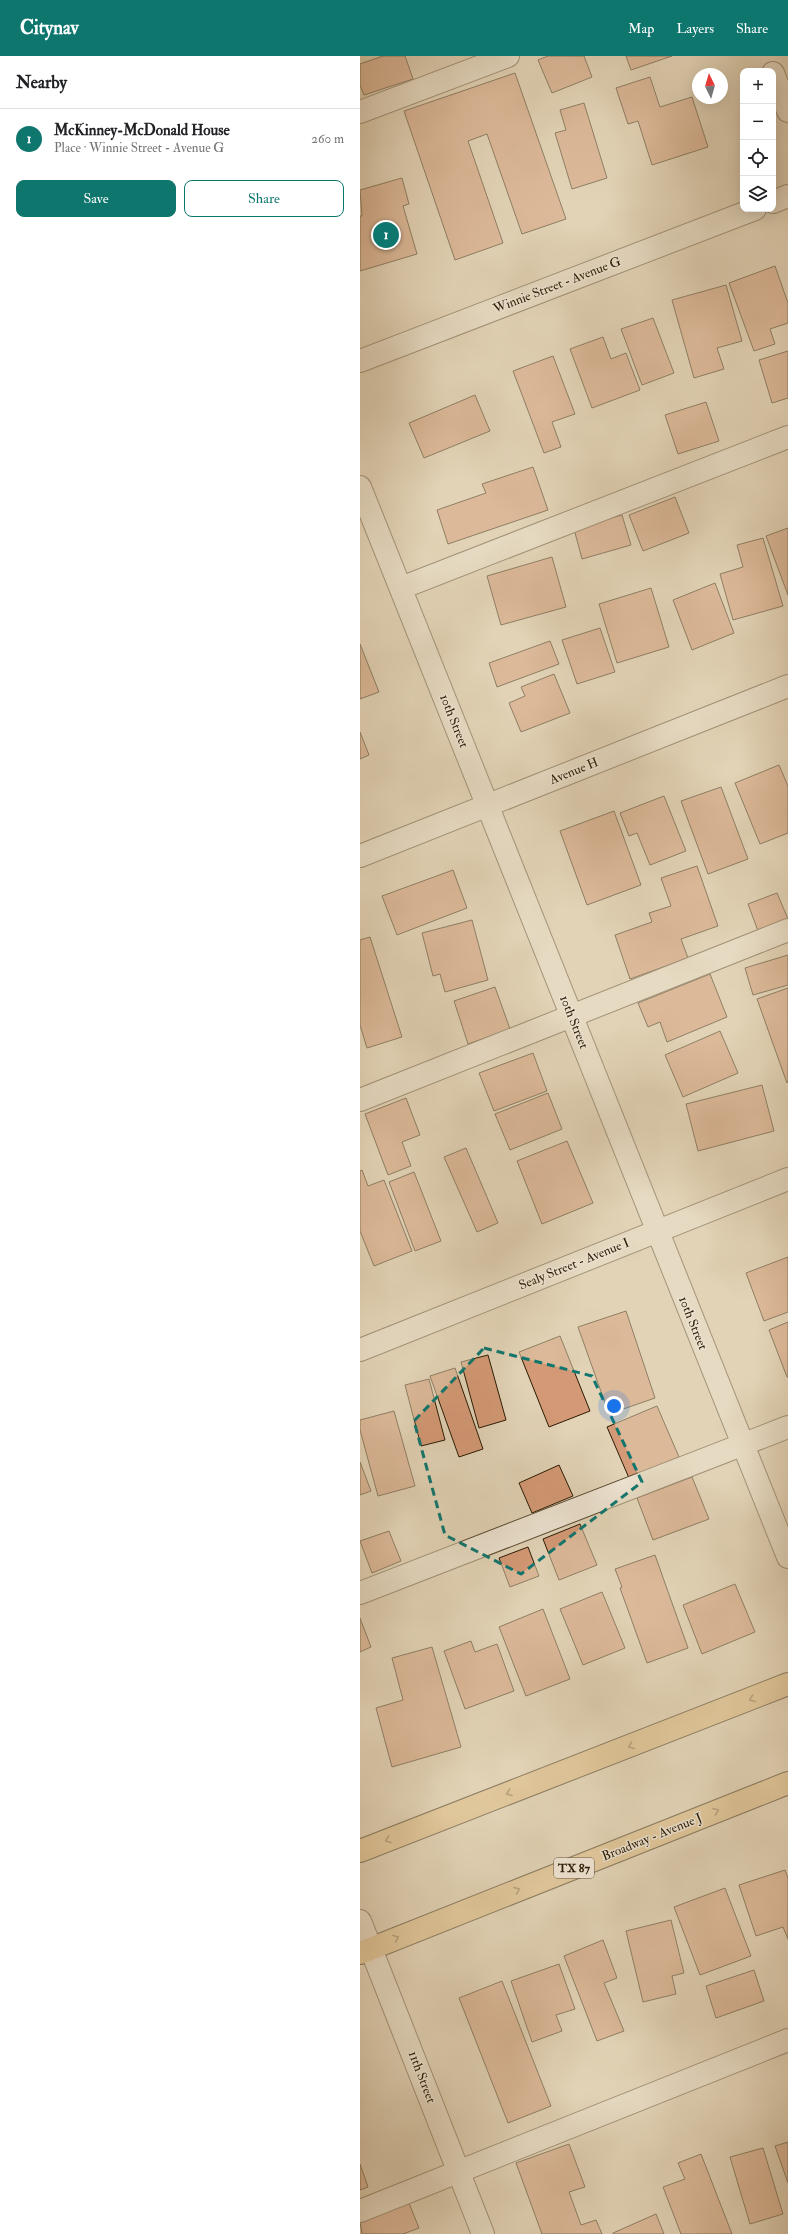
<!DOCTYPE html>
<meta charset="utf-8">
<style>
body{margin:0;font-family:"IM FELL Double Pica",serif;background:#f6f6f6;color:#202124}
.controls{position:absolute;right:12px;top:12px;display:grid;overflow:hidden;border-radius:8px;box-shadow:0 4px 16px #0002}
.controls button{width:36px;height:36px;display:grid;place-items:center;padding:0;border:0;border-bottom:1px solid #e0e0e0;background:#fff;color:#202124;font:20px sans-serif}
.compass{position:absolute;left:332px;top:12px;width:36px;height:36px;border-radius:50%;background:#fff;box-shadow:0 4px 16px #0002;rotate:355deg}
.you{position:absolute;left:254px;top:1350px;width:14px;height:14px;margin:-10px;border:3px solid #fff;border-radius:50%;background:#1a73e8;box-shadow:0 0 0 6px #1a73e833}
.badge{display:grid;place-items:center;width:26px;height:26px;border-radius:50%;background:#0f766e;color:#fff;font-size:13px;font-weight:700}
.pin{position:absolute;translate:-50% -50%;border:2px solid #fff;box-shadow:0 1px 4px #0006}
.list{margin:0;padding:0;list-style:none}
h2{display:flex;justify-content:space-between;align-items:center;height:52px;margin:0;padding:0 16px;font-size:17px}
h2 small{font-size:13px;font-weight:400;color:#757577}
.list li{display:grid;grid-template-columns:26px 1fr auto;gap:12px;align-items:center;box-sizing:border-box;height:60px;padding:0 16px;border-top:1px solid #e0e0e0}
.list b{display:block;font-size:15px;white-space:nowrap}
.list p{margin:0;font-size:13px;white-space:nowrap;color:#757577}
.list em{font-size:13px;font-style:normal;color:#757577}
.actions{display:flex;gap:8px;padding:12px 16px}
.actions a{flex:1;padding:9px 0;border:1px solid #0f766e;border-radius:8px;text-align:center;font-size:14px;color:#0f766e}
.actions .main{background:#0f766e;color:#fff}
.icon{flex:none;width:22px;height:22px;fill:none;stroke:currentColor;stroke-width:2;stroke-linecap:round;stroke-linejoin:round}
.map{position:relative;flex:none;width:428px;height:2178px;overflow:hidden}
header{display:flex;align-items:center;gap:24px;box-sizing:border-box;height:56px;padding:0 20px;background:#0f766e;color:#fff}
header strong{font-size:19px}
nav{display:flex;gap:22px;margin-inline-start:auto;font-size:14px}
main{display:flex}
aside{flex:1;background:#fff}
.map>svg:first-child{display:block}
.building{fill:#d49976;stroke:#291a02}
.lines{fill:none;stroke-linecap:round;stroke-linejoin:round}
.minor-casing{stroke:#57482f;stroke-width:24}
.major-casing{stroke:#291a02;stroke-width:24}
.minor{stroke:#ece2d0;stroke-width:22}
.major{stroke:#e1ba7c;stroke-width:22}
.oneway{stroke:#856a3f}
.marked{fill:none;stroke:#0f766e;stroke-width:3;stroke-dasharray:8 5;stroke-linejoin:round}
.labels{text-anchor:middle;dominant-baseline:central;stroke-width:3;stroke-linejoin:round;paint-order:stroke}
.shield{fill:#ece2d0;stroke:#645640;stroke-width:1}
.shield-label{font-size:12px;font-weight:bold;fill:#291a02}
.street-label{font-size:13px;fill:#291a02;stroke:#ece2d0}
</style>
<header>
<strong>Citynav</strong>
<nav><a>Map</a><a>Layers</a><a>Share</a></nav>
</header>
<main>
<aside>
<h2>Nearby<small></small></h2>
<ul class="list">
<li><span class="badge">1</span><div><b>McKinney-McDonald House</b><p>Place · Winnie Street - Avenue G</p></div><em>260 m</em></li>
</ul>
<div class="actions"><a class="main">Save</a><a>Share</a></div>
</aside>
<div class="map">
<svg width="428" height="2178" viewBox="0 0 428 2178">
<rect width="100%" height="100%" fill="#e2d3b7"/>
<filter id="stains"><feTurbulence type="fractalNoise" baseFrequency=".005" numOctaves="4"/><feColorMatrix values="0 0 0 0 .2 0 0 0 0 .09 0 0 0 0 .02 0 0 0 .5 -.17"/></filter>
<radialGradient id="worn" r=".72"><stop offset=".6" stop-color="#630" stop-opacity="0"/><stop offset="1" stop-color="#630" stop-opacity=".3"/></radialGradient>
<g class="building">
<polygon points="23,0 45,0 53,23 4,39 0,29 0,8"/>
<polygon points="188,0 224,0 232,21 192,37 178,4"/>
<polygon points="266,0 312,0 271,14"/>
<polygon points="155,17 206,163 162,178 127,78 108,85 143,187 95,204 44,55"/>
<polygon points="290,21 300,51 332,41 348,91 292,109 278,65 268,68 256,32"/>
<polygon points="224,47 247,122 212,133 195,77 206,74 200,54"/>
<polygon points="42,122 49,148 43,150 57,198 0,215 0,160 2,160 0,134"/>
<polygon points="415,210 428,247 428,267 410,273 415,288 394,295 369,227"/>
<polygon points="366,229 382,285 357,292 364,313 334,322 312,244"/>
<polygon points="293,262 314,317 282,329 261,273"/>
<polygon points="243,281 251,303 266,297 280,334 232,352 210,293"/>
<polygon points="428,295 428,342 412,347 399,304"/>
<polygon points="193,300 215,358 192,366 201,391 184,397 153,315"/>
<polygon points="115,339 130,375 64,402 49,367"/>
<polygon points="346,346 359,385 318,398 305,359"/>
<polygon points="173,411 188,454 88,488 77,454 126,437 122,428"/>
<polygon points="315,441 329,477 283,495 269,459"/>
<polygon points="262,459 271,489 222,503 214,473"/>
<polygon points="428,472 428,539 406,480"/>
<polygon points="403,482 423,550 373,564 360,518 383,511 377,489"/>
<polygon points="192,501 206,551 141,569 127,520"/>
<polygon points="355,527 374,577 332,594 313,544"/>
<polygon points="291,532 309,591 257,607 239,548"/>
<polygon points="240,572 255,616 217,628 202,584"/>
<polygon points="190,585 199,608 137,631 129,607"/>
<polygon points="0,588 19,636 0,643"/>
<polygon points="194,618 210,657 161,676 149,647 165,640 161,631"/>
<polygon points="0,676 9,699 0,703"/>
<polygon points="419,709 428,730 428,777 400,788 375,727"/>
<polygon points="361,731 388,803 348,818 321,745"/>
<polygon points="304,740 326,795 290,809 277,777 269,780 260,757"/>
<polygon points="254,755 281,829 227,849 200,775"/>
<polygon points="337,810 358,870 321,883 328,902 270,923 255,879 292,866 289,857 311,850 301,822"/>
<polygon points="93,814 107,852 37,879 22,840"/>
<polygon points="417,837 428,863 398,875 388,848"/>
<polygon points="112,864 128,924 85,936 80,918 73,920 62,877"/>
<polygon points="10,881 42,981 7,992 0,969 0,884"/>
<polygon points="428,899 428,929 393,939 385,912"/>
<polygon points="350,918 367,961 307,986 300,966 288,971 278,947"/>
<polygon points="135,931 150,973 108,988 94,945"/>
<polygon points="428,932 428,1026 427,1027 397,943"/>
<polygon points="360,975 378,1017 323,1041 305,999"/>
<polygon points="173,997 187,1035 134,1055 119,1017"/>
<polygon points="402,1029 414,1075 338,1095 326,1048"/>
<polygon points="188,1037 202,1073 150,1094 135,1058"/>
<polygon points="46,1042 60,1079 42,1086 51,1110 28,1119 5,1058"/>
<polygon points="207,1085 233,1147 182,1168 157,1105"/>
<polygon points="106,1092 138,1167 117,1176 84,1101"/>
<polygon points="2,1114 8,1130 24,1124 52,1195 14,1210 0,1175 0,1115"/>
<polygon points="54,1116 81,1185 55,1195 29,1126"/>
<polygon points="428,1201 428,1256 404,1265 386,1217"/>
<polygon points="266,1255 295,1342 249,1358 218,1271"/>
<polygon points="428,1266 428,1321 427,1321 409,1274"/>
<polygon points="200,1280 230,1355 189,1371 159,1296"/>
<polygon points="128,1299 146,1364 119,1372 101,1306"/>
<polygon points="95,1312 123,1393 99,1401 70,1320"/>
<polygon points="69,1323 85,1384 61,1390 45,1329"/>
<polygon points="297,1350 319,1401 269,1422 247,1371"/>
<polygon points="34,1355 55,1430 18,1440 0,1374 0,1364"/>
<polygon points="0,1406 11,1435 0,1439"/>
<polygon points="199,1409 213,1440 172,1457 159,1427"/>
<polygon points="332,1421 349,1463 293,1484 277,1442"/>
<polygon points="220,1468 237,1509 199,1524 183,1483"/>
<polygon points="29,1475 41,1505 12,1517 0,1485"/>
<polygon points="168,1491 179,1520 150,1531 139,1502"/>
<polygon points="295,1499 328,1592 287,1607 260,1532 262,1531 255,1513"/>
<polygon points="375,1528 395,1576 342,1598 323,1549"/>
<polygon points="242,1536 265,1592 223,1609 200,1553"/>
<polygon points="183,1553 210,1623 166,1640 139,1571"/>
<polygon points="0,1562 11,1591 0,1596"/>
<polygon points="111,1585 115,1596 137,1588 154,1635 105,1653 84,1595"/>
<polygon points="72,1591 101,1691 32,1711 16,1652 43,1644 32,1602"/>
<polygon points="425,1814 428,1822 428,1883 423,1871 396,1880 379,1829"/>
<polygon points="365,1832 391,1900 340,1919 314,1851"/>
<polygon points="311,1864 324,1917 312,1920 316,1938 283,1946 266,1875"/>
<polygon points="243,1884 257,1922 244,1927 264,1975 237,1985 204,1900"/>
<polygon points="199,1908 215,1953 196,1959 202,1975 172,1986 151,1925"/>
<polygon points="394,1914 404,1945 356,1962 346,1930"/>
<polygon points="142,1925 191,2050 148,2067 99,1942"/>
<polygon points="428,2086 428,2127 415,2090"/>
<polygon points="209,2088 225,2131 209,2136 221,2169 236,2164 242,2178 182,2178 156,2107"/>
<polygon points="403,2092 423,2158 390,2168 370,2101"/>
<polygon points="341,2098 372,2178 321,2178 303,2131 325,2123 318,2107"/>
<polygon points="0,2108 8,2131 0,2134"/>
<polygon points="49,2147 59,2172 43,2178 2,2178 0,2166"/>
<polygon points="296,2158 304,2178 253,2178 253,2177"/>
</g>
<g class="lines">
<defs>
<g id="minor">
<polyline points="413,17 428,55"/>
<polyline points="0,56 148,0"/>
<polyline points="413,146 428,140"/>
<polyline points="0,305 395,153"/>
<polyline points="0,431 428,1501"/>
<polyline points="41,532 428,381"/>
<polyline points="0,800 428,630"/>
<polyline points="0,1044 428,874"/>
<polyline points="0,1294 428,1123"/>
<polyline points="0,1537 428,1371"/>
<polyline points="0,1865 123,2178"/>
<polyline points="0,2155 428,1984"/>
</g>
<g id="major">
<polyline points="0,1795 428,1628"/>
<polyline points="0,1897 428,1727"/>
</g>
</defs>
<use href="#minor" class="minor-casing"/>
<use href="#major" class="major-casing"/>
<use href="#minor" class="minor"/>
<use href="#major" class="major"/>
</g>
<defs><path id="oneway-chevron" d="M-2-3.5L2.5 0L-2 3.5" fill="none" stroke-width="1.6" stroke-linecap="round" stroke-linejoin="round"/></defs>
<g class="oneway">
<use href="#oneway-chevron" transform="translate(392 1643) rotate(159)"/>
<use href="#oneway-chevron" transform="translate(271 1690) rotate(159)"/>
<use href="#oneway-chevron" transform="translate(149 1737) rotate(159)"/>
<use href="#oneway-chevron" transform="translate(356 1755) rotate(-22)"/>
<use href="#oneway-chevron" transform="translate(28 1784) rotate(159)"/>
<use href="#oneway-chevron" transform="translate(157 1834) rotate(-22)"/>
<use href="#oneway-chevron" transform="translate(36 1882) rotate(-22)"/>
</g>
<path d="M0 0H428V2178H0ZM124,1292L232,1320L282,1426L161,1518L85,1479L54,1365Z" fill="#e2d3b7" fill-opacity=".55" fill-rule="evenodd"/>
<path class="marked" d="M124,1292L232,1320L282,1426L161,1518L85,1479L54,1365Z"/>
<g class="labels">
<rect class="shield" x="194" y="1802" width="40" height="20" rx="3"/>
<g class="shield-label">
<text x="214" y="1812">TX 87</text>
</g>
<g class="street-label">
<text transform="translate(197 229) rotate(-21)">Winnie Street - Avenue G</text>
<text transform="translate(94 665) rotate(68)">10th Street</text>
<text transform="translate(214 715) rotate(-22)">Avenue H</text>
<text transform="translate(214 966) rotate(68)">10th Street</text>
<text transform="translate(214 1208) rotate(-22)">Sealy Street - Avenue I</text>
<text transform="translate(333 1267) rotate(68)">10th Street</text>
<text transform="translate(292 1781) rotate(-22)">Broadway - Avenue J</text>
<text transform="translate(62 2021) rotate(69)">11th Street</text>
</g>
</g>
<rect width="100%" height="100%" filter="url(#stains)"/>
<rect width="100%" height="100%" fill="url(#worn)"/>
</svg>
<div class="controls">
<button>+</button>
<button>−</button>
<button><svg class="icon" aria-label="locate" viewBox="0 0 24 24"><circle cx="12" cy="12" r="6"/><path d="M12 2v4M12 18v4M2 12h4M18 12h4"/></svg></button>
<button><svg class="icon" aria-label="layers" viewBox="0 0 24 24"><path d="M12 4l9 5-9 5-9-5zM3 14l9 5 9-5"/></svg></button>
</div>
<svg class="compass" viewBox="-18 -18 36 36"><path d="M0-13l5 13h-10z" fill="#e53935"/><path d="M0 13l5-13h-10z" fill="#757577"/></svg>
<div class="you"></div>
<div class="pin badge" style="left:26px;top:179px">1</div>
</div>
</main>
